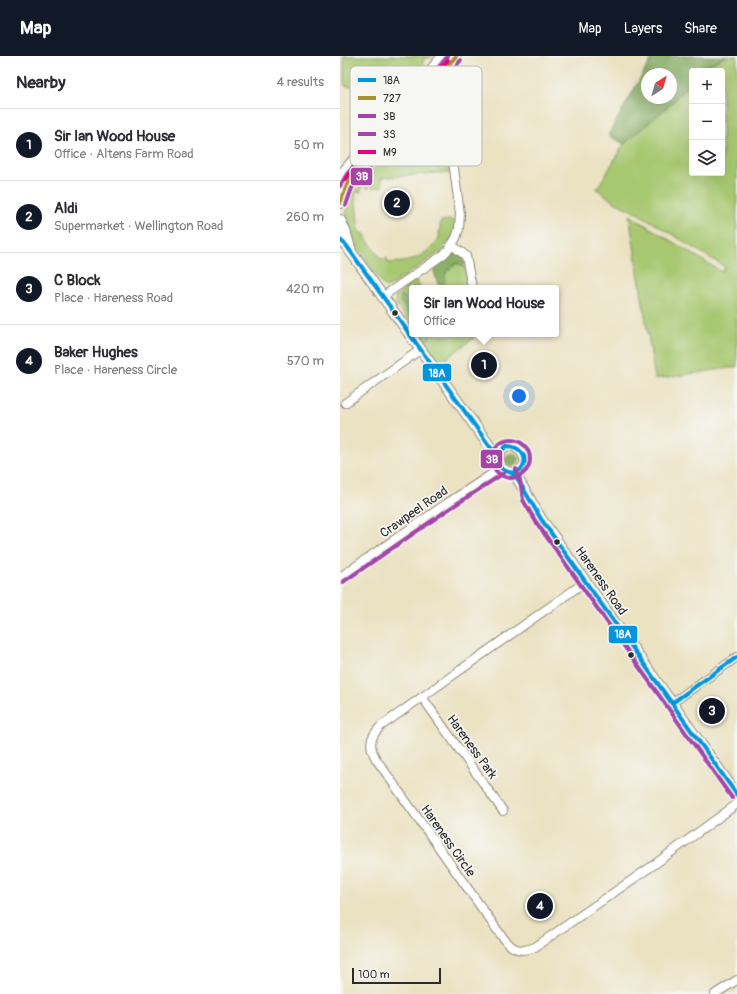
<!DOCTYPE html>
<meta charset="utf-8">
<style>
body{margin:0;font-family:Pangolin,sans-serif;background:#f2f2f3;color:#2b2b33}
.controls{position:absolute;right:12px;top:12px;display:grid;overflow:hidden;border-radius:4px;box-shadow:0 4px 16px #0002}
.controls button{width:36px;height:36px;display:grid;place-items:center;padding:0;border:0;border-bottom:1px solid #e1e1e2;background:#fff;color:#2b2b33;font:20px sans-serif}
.compass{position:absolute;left:301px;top:12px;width:36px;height:36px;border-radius:50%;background:#fff;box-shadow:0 4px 16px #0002;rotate:37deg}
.scale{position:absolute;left:12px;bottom:10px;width:89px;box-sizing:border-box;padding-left:4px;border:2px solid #2b2b2b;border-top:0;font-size:11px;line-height:14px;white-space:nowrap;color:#2b2b2b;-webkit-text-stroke:3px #f6f6f2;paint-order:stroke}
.you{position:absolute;left:179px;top:340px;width:14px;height:14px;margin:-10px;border:3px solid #fff;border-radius:50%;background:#1a73e8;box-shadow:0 0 0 6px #1a73e833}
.badge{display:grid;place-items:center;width:26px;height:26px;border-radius:50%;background:#111827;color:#fff;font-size:13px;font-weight:700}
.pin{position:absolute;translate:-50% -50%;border:2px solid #fff;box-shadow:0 1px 4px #0006}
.popup{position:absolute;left:69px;top:229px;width:150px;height:52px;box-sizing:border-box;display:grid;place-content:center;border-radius:4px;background:#fff;filter:drop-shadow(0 1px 3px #0005);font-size:13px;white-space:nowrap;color:#7c7c81}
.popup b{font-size:15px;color:#2b2b33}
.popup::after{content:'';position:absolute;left:50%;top:100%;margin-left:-8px;border:8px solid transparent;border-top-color:#fff}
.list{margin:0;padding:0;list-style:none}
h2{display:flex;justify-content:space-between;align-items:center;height:52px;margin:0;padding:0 16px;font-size:17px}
h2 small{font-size:13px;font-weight:400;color:#7c7c81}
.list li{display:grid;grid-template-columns:26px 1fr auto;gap:12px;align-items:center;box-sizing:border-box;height:72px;padding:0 16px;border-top:1px solid #e1e1e2}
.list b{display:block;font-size:15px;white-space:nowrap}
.list p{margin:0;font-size:13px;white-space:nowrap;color:#7c7c81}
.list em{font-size:13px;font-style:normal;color:#7c7c81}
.icon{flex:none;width:22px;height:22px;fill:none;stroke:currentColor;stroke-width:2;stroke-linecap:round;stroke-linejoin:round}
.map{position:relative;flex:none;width:397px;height:938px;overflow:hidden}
header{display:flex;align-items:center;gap:24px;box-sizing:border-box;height:56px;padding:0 20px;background:#111827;color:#fff}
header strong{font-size:19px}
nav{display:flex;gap:22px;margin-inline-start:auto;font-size:14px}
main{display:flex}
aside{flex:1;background:#fff}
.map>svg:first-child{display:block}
.green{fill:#a7c871;stroke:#697a4e}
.forest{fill:#85ac63;stroke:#586c47;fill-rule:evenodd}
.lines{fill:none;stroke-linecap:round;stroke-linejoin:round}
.minor-casing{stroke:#8b8676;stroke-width:10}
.major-casing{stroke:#8b8676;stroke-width:12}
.minor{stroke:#fff;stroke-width:8}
.major{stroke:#fff;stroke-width:10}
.bus-1-casing{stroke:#f6f6f2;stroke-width:7}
.bus-2-casing{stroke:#f6f6f2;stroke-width:7}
.bus-3-casing{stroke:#f6f6f2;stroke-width:7}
.bus-4-casing{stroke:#f6f6f2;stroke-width:7}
.bus-5-casing{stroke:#f6f6f2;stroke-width:7}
.bus-1{stroke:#0295dd;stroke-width:4}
.bus-2{stroke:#aa9032;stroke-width:4}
.bus-3{stroke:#a444a6;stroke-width:4}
.bus-4{stroke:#a444a6;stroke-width:4}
.bus-5{stroke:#e5007d;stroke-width:4}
.bus-dot{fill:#2b2b2b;stroke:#f6f6f2;stroke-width:1.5}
.labels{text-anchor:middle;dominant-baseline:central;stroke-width:3.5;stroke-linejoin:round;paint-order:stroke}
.street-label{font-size:13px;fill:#2b2b2b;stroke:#f6f6f2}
.key{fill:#f6f6f2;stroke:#b9b9b6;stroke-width:1}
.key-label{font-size:11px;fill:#2b2b2b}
.line-badge{stroke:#f6f6f2;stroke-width:1.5}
.badge-label{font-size:11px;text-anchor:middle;font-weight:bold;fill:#fff}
</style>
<header>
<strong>Map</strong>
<nav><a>Map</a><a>Layers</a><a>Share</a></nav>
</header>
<main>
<aside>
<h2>Nearby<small>4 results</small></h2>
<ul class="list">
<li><span class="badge">1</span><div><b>Sir Ian Wood House</b><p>Office · Altens Farm Road</p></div><em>50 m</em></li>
<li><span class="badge">2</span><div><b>Aldi</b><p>Supermarket · Wellington Road</p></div><em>260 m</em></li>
<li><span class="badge">3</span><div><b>C Block</b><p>Place · Hareness Road</p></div><em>420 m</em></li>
<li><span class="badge">4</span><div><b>Baker Hughes</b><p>Place · Hareness Circle</p></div><em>570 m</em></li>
</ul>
</aside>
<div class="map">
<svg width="397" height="938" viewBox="0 0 397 938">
<rect width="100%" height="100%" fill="#f6f6f2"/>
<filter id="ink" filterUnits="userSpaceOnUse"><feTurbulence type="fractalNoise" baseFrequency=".025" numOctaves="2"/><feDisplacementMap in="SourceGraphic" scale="8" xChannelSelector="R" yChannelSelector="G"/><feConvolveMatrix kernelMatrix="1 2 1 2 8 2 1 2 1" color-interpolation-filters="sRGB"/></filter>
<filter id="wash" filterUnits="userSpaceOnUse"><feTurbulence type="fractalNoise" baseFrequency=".012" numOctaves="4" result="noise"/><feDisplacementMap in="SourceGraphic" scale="16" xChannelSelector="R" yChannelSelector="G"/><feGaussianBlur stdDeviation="0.9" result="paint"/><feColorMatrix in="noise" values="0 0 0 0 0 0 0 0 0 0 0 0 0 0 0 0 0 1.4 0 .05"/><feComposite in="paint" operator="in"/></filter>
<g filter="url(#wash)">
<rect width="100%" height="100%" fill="#ebe2c2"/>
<g class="green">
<polygon points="4,0 92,0 92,1 83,3 84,10 83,14 53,46 44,53 46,34 5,30 4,28"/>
<polygon points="386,0 397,0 397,311 315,323 289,159 382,216 385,211 299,158 274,146 257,133 284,88 333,46 345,31 352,35 352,117 382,117 382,15 362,15 361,13"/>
<path d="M102,26L101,43L105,76L103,80H97L95,77L98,74L94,70L91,73L88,71V67L83,66L82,70L76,73L73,78H69L67,85L71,87L66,94L60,95L61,102H65C71,109 74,111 83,109L87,111L90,107L86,104L91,97L97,101L102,94L96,90L97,86L102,85L106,87L110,116L41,122L42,131L32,132L31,120L35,119L27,112L85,46L93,39V37Z"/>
<path d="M80,76L89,78C92,82 94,88 89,92L86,89L83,93L86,96L83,100L80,98L77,102L80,105L77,106L72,103L70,98L76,86L80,88L82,83L79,81Z"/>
<path d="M28,119L29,132H27V130L21,131V136H15L19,176L25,178L26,182L41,203L47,202L48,207C55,206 64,207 71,204C82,200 96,191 100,179L99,178L101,165L110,164L115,166V169H117L112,182L101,195L49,231L44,230L19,193L5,158L13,131L21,120Z"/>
<polygon points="117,207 125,212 127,232 102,232 103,230 106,216"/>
<polygon points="76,224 81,231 72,232 72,238 65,243 62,239 60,245 72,262 71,269 55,247 56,240"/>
<polygon points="91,278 102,279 133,278 134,282 99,308 83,285 88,284"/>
<circle cx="172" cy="404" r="7"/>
</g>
<g class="forest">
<path d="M313,0H386L361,13L362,15H352V35L345,31L333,46L284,88L268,79ZM307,18H331V42H307Z"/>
<polygon points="112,198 119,198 123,201 125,212 117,207 106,216 103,231 99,232 93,212"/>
<polygon points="62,239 72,252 72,262 60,245"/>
<polygon points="78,278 91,278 88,284 83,285"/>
<circle cx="172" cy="404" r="4.5"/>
</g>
</g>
<g filter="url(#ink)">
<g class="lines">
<defs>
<g id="minor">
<polyline points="112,189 126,200 132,232"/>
<polyline points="42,241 103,199 109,193 116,182 119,173 120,158 104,37"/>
<polyline points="5,347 80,294"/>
<polyline points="0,521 106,448 161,412"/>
<path d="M245,526L41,670C30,681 28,689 36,703L158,875C169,890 176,899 195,891L315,808L397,748"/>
<polyline points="82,641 163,755"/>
<polyline points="332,647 397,601"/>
<polyline points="375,938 397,924"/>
</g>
<g id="major">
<polyline points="0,120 103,0"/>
<polyline points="0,147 7,129 12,122 116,0"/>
<polyline points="0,164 5,175 10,192"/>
<path d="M0,184L6,189L158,402L161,412C166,416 171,418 176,416C203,406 164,371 158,402"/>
<polyline points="171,417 176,420 201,463 397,739"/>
</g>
</defs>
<use href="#minor" class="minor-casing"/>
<use href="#major" class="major-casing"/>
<use href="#minor" class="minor"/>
<use href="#major" class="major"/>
<defs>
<g id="bus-1">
<polyline points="0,184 6,189 158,402"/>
<path d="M167,390C197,392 184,429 161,412C158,402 158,396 167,390Z"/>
<polyline points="171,417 176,420 201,463 397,739"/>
<polyline points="332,647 397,601"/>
</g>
<polyline id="bus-2" points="0,147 7,129 12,122 116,0"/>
<g id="bus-3">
<polyline points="6,149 12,132 17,126 121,4"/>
<circle cx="171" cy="403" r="19"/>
<polyline points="176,413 180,424 183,444 196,466 392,742"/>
<polyline points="3,526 109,453 164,417"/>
</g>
<polyline id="bus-4" points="0,130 7,118 108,0"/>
<polyline id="bus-5" points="5,124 108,4"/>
</defs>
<use href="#bus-1" class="bus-1-casing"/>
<use href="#bus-2" class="bus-2-casing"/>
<use href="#bus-3" class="bus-3-casing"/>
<use href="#bus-4" class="bus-4-casing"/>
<use href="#bus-5" class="bus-5-casing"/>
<use href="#bus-1" class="bus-1"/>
<use href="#bus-2" class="bus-2"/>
<use href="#bus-3" class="bus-3"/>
<use href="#bus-4" class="bus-4"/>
<use href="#bus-5" class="bus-5"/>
</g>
</g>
<g class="bus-dot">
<circle cx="55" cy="257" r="3.5"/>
<circle cx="217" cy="486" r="3.5"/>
<circle cx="291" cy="599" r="3.5"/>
</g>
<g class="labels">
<g class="street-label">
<text transform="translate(74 456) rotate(-35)">Crawpeel Road</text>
<text transform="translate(261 525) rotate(55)">Hareness Road</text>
<text transform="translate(132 691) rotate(54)">Hareness Park</text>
<text transform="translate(108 785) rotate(55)">Hareness Circle</text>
</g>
</g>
<rect x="10" y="10" width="132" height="100" rx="6" class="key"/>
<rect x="18" y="22" width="18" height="4" fill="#0295dd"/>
<rect x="18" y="40" width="18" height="4" fill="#aa9032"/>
<rect x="18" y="58" width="18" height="4" fill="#a444a6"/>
<rect x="18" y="76" width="18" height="4" fill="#a444a6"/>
<rect x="18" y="94" width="18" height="4" fill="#e5007d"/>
<g class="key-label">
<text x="43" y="28">18A</text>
<text x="43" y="46">727</text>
<text x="43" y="64">3B</text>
<text x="43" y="82">3S</text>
<text x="43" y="100">M9</text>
</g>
<g class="line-badge">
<rect x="10" y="111" width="23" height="19" rx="4" fill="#a444a6"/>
<rect x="82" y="307" width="30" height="19" rx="4" fill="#0295dd"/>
<rect x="140" y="393" width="23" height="20" rx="4" fill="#a444a6"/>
<rect x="268" y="569" width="30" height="19" rx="4" fill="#0295dd"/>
</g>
<g class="badge-label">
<text x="22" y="124">3B</text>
<text x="97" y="321">18A</text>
<text x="152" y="407">3B</text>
<text x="283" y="582">18A</text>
</g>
</svg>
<div class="controls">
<button>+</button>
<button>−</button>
<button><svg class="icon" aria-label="layers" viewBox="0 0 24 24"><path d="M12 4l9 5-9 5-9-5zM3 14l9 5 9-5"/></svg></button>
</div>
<svg class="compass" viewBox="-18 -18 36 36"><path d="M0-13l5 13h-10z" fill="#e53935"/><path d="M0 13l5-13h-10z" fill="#7c7c81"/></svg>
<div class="scale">100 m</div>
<div class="you"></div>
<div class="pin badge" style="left:144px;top:309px">1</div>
<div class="popup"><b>Sir Ian Wood House</b>Office</div>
<div class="pin badge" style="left:57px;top:147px">2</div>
<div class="pin badge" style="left:372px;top:655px">3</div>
<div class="pin badge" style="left:200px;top:850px">4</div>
</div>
</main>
